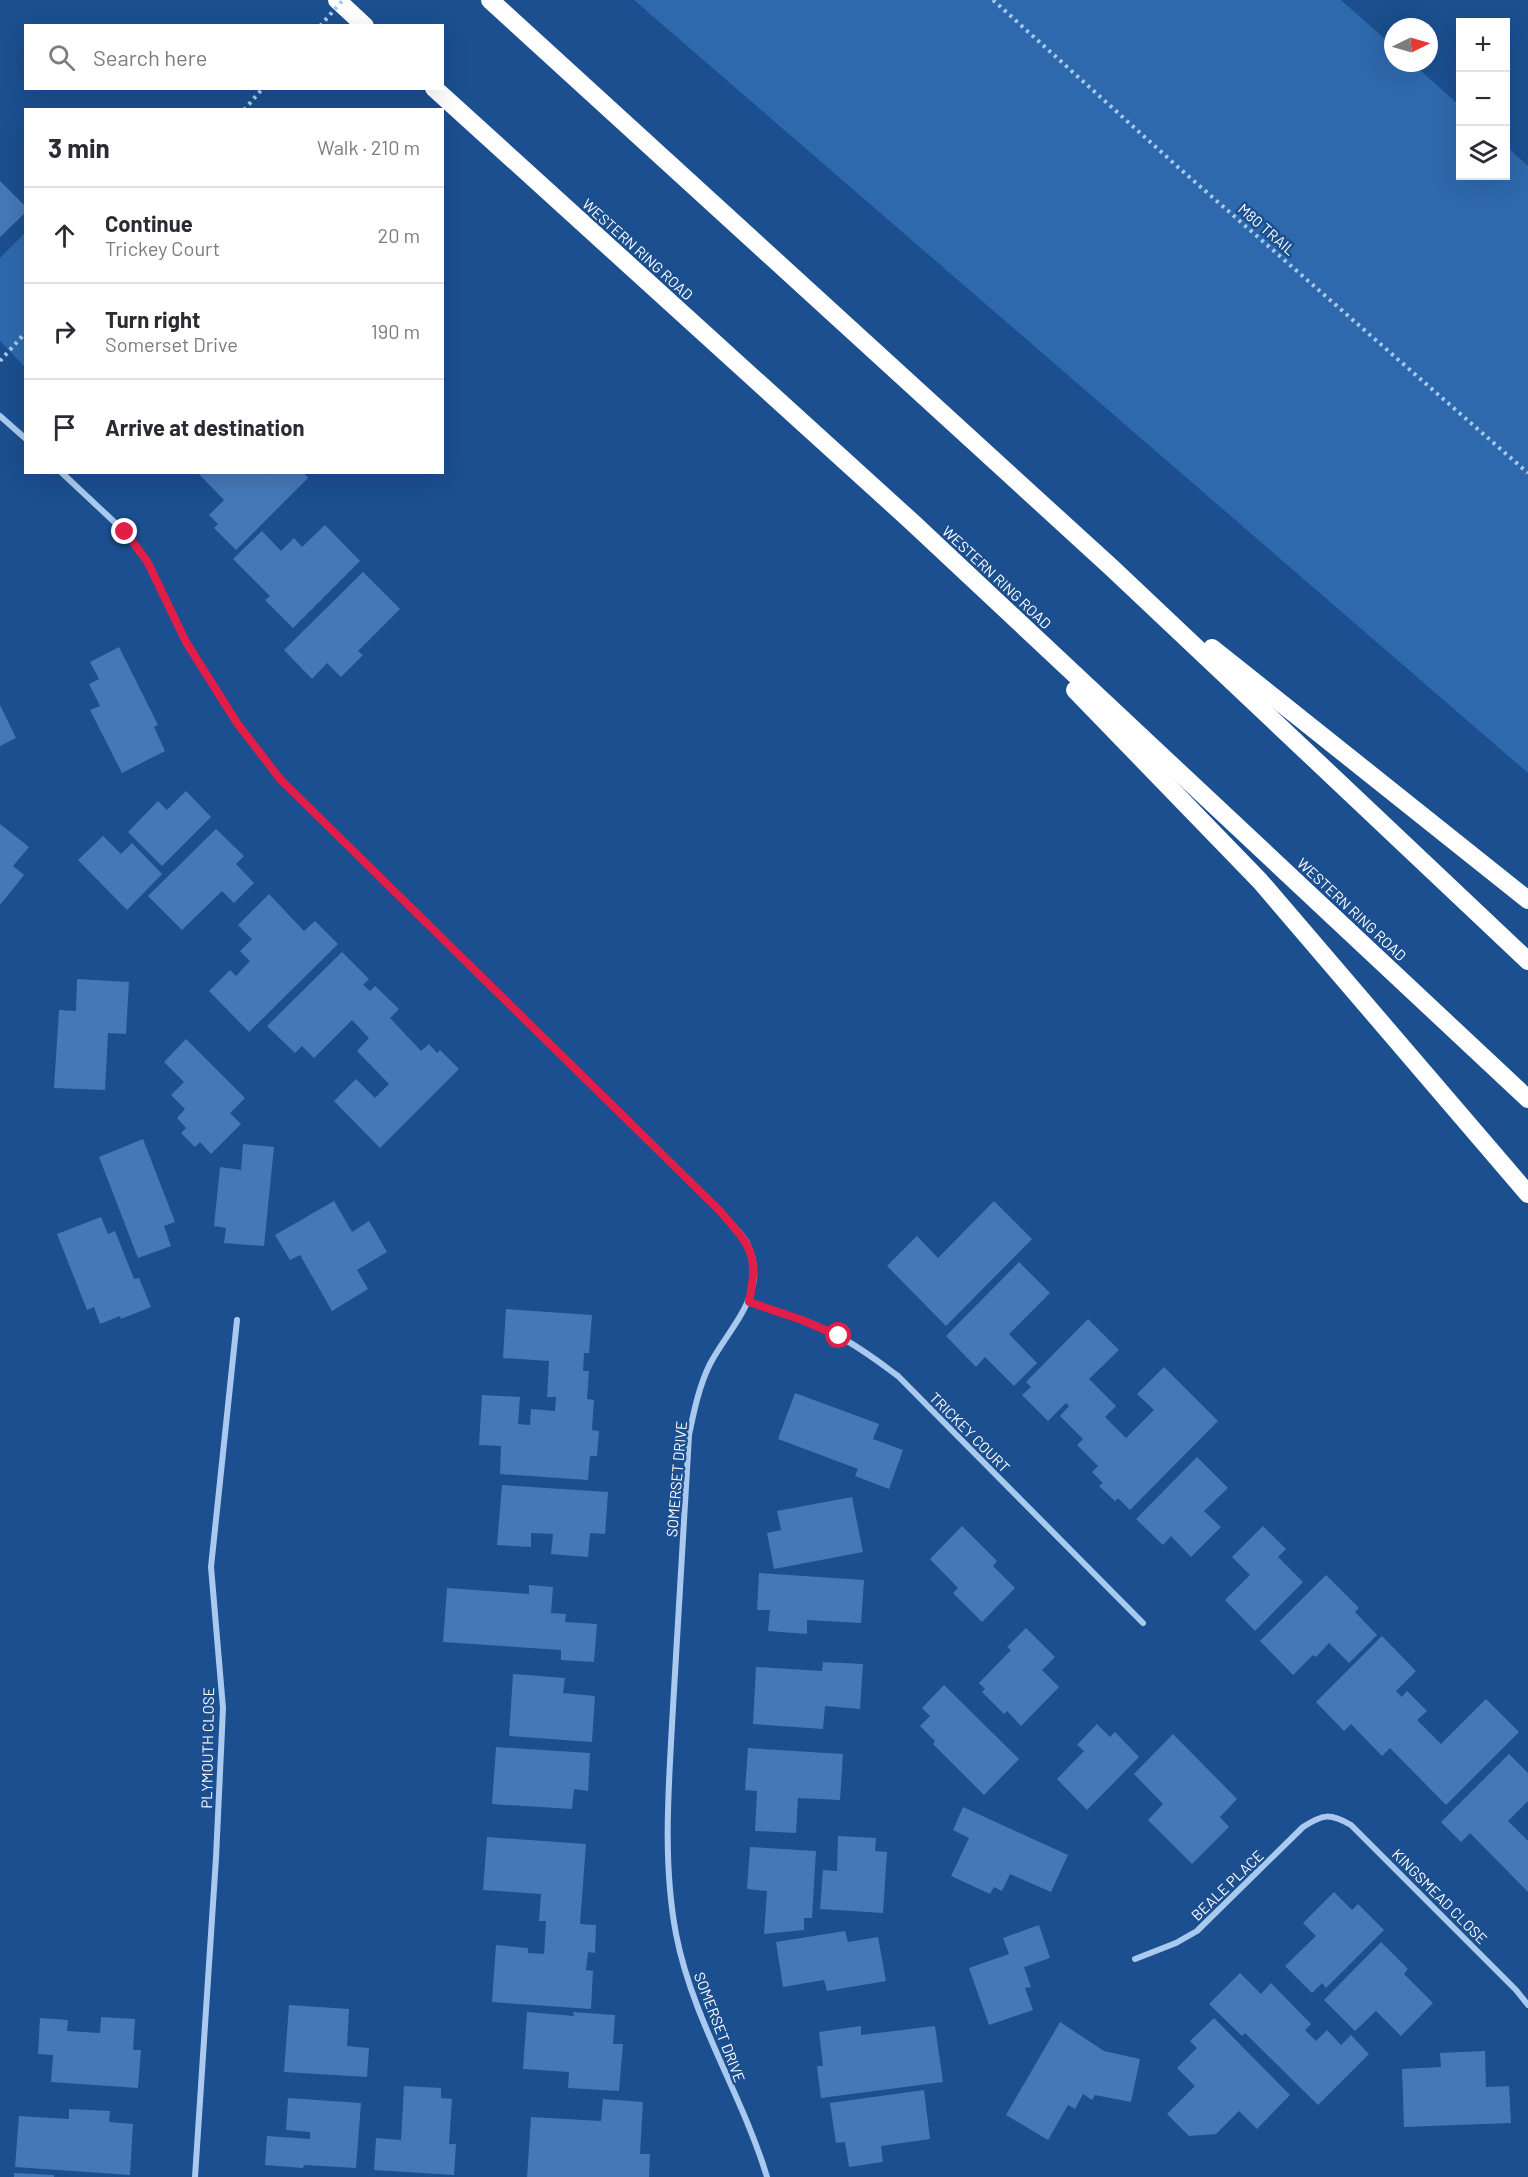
<!DOCTYPE html>
<meta charset="utf-8">
<style>
body{margin:0;font-family:Barlow,sans-serif;background:#f2f2f3;color:#2b2b33}
.controls{position:absolute;right:18px;top:18px;display:grid;overflow:hidden;border-radius:0px;box-shadow:0 6px 24px #0002}
.controls button{width:54px;height:54px;display:grid;place-items:center;padding:0;border:0;border-bottom:2px solid #e1e1e2;background:#fff;color:#2b2b33;font:30px sans-serif}
.compass{position:absolute;left:1384px;top:18px;width:54px;height:54px;border-radius:50%;background:#fff;box-shadow:0 6px 24px #0002;rotate:85deg}
.stop{position:absolute;width:18px;height:18px;margin:-14px;border:4px solid #e11d48;border-radius:50%;background:#fff}
.stop.end{background:#e11d48;border-color:#fff;box-shadow:0 2px 6px #0008}
.list{margin:0;padding:0;list-style:none}
h2{display:flex;justify-content:space-between;align-items:center;height:78px;margin:0;padding:0 24px;font-size:26px}
h2 small{font-size:20px;font-weight:400;color:#7c7c81}
.list li{display:grid;grid-template-columns:39px 1fr auto;gap:18px;align-items:center;box-sizing:border-box;height:96px;padding:0 24px;border-top:2px solid #e1e1e2}
.list b{display:block;font-size:22px;white-space:nowrap}
.list p{margin:0;font-size:20px;white-space:nowrap;color:#7c7c81}
.list em{font-size:20px;font-style:normal;color:#7c7c81}
.icon{flex:none;width:33px;height:33px;fill:none;stroke:currentColor;stroke-width:2;stroke-linecap:round;stroke-linejoin:round}
.map{position:relative;flex:none;width:1528px;height:2177px;overflow:hidden}
.search{position:absolute;background:#fff;box-shadow:0 6px 24px #0002;left:24px;top:24px;width:420px;height:66px;display:flex;align-items:center;gap:15px;box-sizing:border-box;padding:0 21px;border-radius:0px;color:#7c7c81;font-size:22px}
.panel{position:absolute;background:#fff;box-shadow:0 6px 24px #0002;left:24px;top:108px;width:420px;height:366px;border-radius:0px}
.map>svg:first-child{display:block}
.green{fill:#2e69ad}
.building{fill:#4478b7}
.lines{fill:none;stroke-linecap:round;stroke-linejoin:round}
.path{stroke:#a9c9ee;stroke-width:4;stroke-dasharray:3 4.5;stroke-linecap:butt}
.minor{stroke:#a9c9ee;stroke-width:6}
.motorway{stroke:#fff;stroke-width:18}
.path-bridge{stroke:#a9c9ee;stroke-width:4;stroke-dasharray:3 4.5;stroke-linecap:butt}
.route{stroke:#e11d48;stroke-width:8}
.labels{text-anchor:middle;dominant-baseline:central;stroke-width:5;stroke-linejoin:round;paint-order:stroke}
.street-label{font-size:15px;fill:#fff;stroke:#1b4f8f}
</style>
<div class="map">
<svg width="1528" height="2177" viewBox="0 0 1528 2177">
<rect width="100%" height="100%" fill="#1b4f8f"/>
<g class="green">
<polygon points="634,0 1341,0 1393,46 1393,63 1412,63 1460,106 1460,176 1506,176 1506,146 1528,166 1528,773"/>
<polygon points="25,233 25,367 0,341 0,258"/>
</g>
<g class="building">
<polygon points="0,181 26,207 26,212 0,237"/>
<polygon points="197,472 265,472 267,475 269,472 303,472 308,478 236,550 214,528 218,524 209,515 224,500"/>
<polygon points="325,525 360,561 293,628 265,600 270,596 233,559 262,531 281,551 294,538 302,547"/>
<polygon points="363,572 400,609 358,651 363,655 341,677 327,663 312,679 284,650"/>
<polygon points="119,647 158,725 154,727 165,751 122,773 90,710 100,706 89,684 99,679 90,662"/>
<polygon points="0,705 16,738 0,746"/>
<polygon points="186,791 211,817 162,866 128,832 158,801 167,810"/>
<polygon points="0,824 29,847 13,866 24,875 0,905"/>
<polygon points="216,829 244,856 236,864 254,883 234,903 222,891 182,930 148,896"/>
<polygon points="103,836 121,854 132,843 162,874 127,910 78,860"/>
<polygon points="269,894 304,931 315,921 338,944 249,1032 209,991 230,970 236,976 250,961 240,951 252,939 238,925"/>
<polygon points="342,952 369,979 363,985 370,991 375,986 399,1009 390,1018 421,1051 429,1044 437,1053 440,1050 459,1069 380,1148 334,1101 356,1079 375,1098 389,1084 357,1051 369,1038 352,1020 314,1058 302,1046 295,1053 267,1026"/>
<polygon points="77,979 129,982 126,1034 108,1033 105,1090 54,1088 59,1010 76,1011"/>
<polygon points="186,1039 245,1098 230,1113 241,1124 211,1154 200,1142 195,1147 181,1133 186,1128 177,1118 185,1109 171,1095 184,1082 164,1062"/>
<polygon points="143,1139 175,1222 164,1226 171,1246 138,1258 99,1157"/>
<polygon points="243,1144 274,1147 264,1246 224,1243 226,1228 214,1226 220,1167 241,1170"/>
<polygon points="334,1201 352,1232 369,1221 387,1252 357,1270 368,1289 332,1311 300,1255 290,1260 275,1235"/>
<polygon points="994,1201 1032,1239 946,1326 887,1266 917,1236 938,1258"/>
<polygon points="101,1217 108,1234 115,1231 134,1279 139,1278 151,1307 121,1319 120,1316 100,1324 94,1307 87,1310 57,1234"/>
<polygon points="1019,1262 1050,1293 1009,1334 1037,1363 1014,1386 985,1357 976,1367 946,1336"/>
<polygon points="506,1309 592,1315 589,1353 584,1353 583,1371 589,1371 587,1399 594,1400 592,1430 599,1431 597,1456 590,1456 588,1480 500,1474 501,1446 479,1445 482,1395 520,1397 518,1424 530,1425 531,1409 555,1411 556,1397 547,1397 549,1361 503,1358"/>
<polygon points="1088,1319 1119,1350 1089,1379 1116,1406 1105,1417 1126,1438 1154,1410 1137,1394 1164,1367 1218,1421 1130,1510 1118,1498 1115,1501 1099,1486 1103,1483 1092,1472 1098,1466 1077,1445 1083,1439 1060,1416 1069,1406 1066,1403 1048,1421 1022,1395 1031,1387 1026,1382"/>
<polygon points="795,1393 879,1424 873,1439 903,1450 889,1489 855,1476 858,1469 778,1439"/>
<polygon points="1197,1457 1228,1488 1204,1511 1221,1527 1191,1557 1171,1536 1163,1545 1136,1519"/>
<polygon points="502,1485 608,1492 605,1534 590,1533 588,1557 551,1554 553,1534 531,1533 531,1547 497,1545"/>
<polygon points="852,1497 863,1552 774,1569 767,1533 781,1530 777,1511"/>
<polygon points="962,1526 997,1561 993,1566 1015,1588 982,1622 953,1593 958,1588 930,1559"/>
<polygon points="1263,1526 1286,1549 1278,1557 1303,1582 1255,1631 1225,1600 1250,1575 1232,1557"/>
<polygon points="759,1573 864,1580 861,1623 807,1620 807,1634 768,1631 770,1610 757,1610"/>
<polygon points="1326,1575 1359,1608 1355,1612 1377,1635 1349,1663 1329,1643 1316,1657 1313,1655 1293,1675 1260,1641"/>
<polygon points="529,1585 553,1587 551,1613 566,1614 565,1622 597,1624 594,1662 561,1660 561,1650 443,1642 447,1588 529,1594"/>
<polygon points="1026,1628 1055,1657 1042,1670 1059,1687 1021,1726 1007,1711 1004,1714 982,1692 985,1689 979,1683 1011,1650 1007,1647"/>
<polygon points="1382,1636 1416,1671 1396,1691 1402,1697 1407,1691 1427,1711 1417,1720 1441,1744 1486,1699 1519,1732 1446,1805 1390,1748 1382,1756 1351,1724 1344,1731 1316,1702"/>
<polygon points="823,1662 863,1664 860,1709 825,1706 823,1729 753,1724 756,1667 822,1671"/>
<polygon points="513,1674 565,1678 563,1693 595,1696 592,1742 509,1736"/>
<polygon points="944,1685 1019,1759 984,1795 933,1744 935,1741 920,1726 930,1716 922,1708"/>
<polygon points="1097,1724 1110,1737 1115,1732 1139,1757 1087,1810 1057,1779 1084,1751 1077,1745"/>
<polygon points="1173,1734 1237,1799 1220,1817 1229,1827 1192,1864 1148,1820 1163,1804 1134,1774"/>
<polygon points="496,1747 590,1753 588,1791 574,1789 572,1809 492,1804"/>
<polygon points="748,1748 843,1754 840,1800 798,1798 796,1833 755,1831 757,1791 745,1790"/>
<polygon points="1509,1754 1528,1773 1528,1801 1508,1821 1528,1841 1528,1892 1470,1833 1461,1842 1441,1822"/>
<polygon points="963,1807 1068,1855 1051,1892 1010,1874 1002,1891 994,1887 990,1894 951,1876 969,1838 953,1830"/>
<polygon points="838,1836 876,1838 875,1851 887,1852 883,1913 820,1909 823,1870 837,1871"/>
<polygon points="487,1837 586,1844 580,1924 596,1925 595,1953 588,1952 586,1970 593,1971 591,2009 492,2002 496,1945 528,1948 528,1953 544,1954 546,1921 539,1921 541,1894 483,1890"/>
<polygon points="750,1847 816,1851 812,1918 804,1918 804,1930 764,1934 767,1891 747,1889"/>
<polygon points="1334,1892 1352,1910 1358,1904 1384,1930 1326,1988 1322,1983 1312,1993 1285,1966 1316,1936 1303,1923"/>
<polygon points="1039,1925 1050,1958 1024,1967 1031,1987 1025,1988 1033,2010 989,2025 969,1968 1009,1954 1003,1938"/>
<polygon points="845,1931 848,1942 878,1937 886,1981 827,1991 824,1980 783,1987 776,1942"/>
<polygon points="1381,1942 1408,1969 1404,1974 1433,2003 1401,2036 1376,2011 1355,2031 1324,2000"/>
<polygon points="1240,1973 1261,1994 1271,1983 1311,2024 1305,2030 1316,2041 1327,2030 1341,2045 1351,2035 1369,2054 1318,2105 1245,2033 1242,2036 1209,2004"/>
<polygon points="289,2005 349,2009 347,2046 369,2048 367,2077 284,2072"/>
<polygon points="527,2012 574,2016 573,2012 615,2015 613,2044 623,2044 619,2091 568,2088 569,2072 523,2069"/>
<polygon points="101,2017 135,2019 133,2050 141,2050 138,2088 51,2082 53,2055 38,2054 40,2018 68,2020 67,2031 100,2033"/>
<polygon points="1214,2018 1290,2095 1257,2129 1239,2111 1216,2134 1189,2136 1167,2114 1195,2086 1177,2068 1197,2048 1190,2041"/>
<polygon points="1060,2022 1104,2051 1140,2059 1131,2102 1095,2095 1092,2100 1083,2094 1075,2109 1068,2105 1048,2140 1006,2115"/>
<polygon points="861,2026 861,2035 935,2026 943,2082 821,2098 817,2066 823,2066 819,2032"/>
<polygon points="1485,2051 1486,2087 1509,2086 1511,2123 1404,2127 1402,2069 1441,2067 1440,2053"/>
<polygon points="404,2086 441,2088 441,2098 452,2099 449,2144 456,2144 454,2175 374,2170 376,2138 401,2140"/>
<polygon points="924,2090 930,2139 881,2146 883,2162 849,2167 845,2142 836,2143 830,2103"/>
<polygon points="288,2098 361,2103 356,2168 304,2165 303,2168 265,2165 267,2136 310,2139 310,2132 286,2130"/>
<polygon points="603,2099 643,2102 640,2154 650,2154 649,2177 527,2177 531,2117 601,2121"/>
<polygon points="69,2109 110,2111 109,2122 133,2124 130,2175 15,2167 19,2116 69,2119"/>
<polygon points="14,2173 54,2175 54,2177 14,2177"/>
</g>
<g class="lines">
<g class="path">
<polyline points="993,0 1179,168 1528,473"/>
<polyline points="244,110 263,88"/>
<polyline points="0,361 26,332"/>
</g>
<g class="minor">
<polyline points="0,416 26,439"/>
<path d="M61,472L125,532L147,561L186,643L237,723L280,779L720,1211C728,1221 741,1232 747,1243C771,1291 730,1326 710,1364C699,1386 694,1411 689,1435C684,1526 678,1617 673,1707C669,1783 662,1860 676,1934C693,2021 742,2094 767,2177"/>
<path d="M749,1302C780,1313 812,1321 840,1337C861,1348 879,1362 898,1376L1143,1623"/>
<path d="M1135,1959L1176,1943L1197,1931L1303,1827C1323,1814 1330,1813 1351,1825L1516,1990L1528,2005"/>
<polyline points="195,2177 216,1858 223,1708 211,1567 237,1320"/>
</g>
<g class="motorway">
<polyline points="337,0 365,26"/>
<polyline points="490,0 1112,568 1528,961"/>
<polyline points="434,88 911,521 1528,1099"/>
<polyline points="1212,648 1528,900"/>
<polyline points="1075,690 1260,881 1528,1194"/>
</g>
<polyline class="path-bridge" points="320,26 343,0"/>
</g>
<g class="lines">
<path class="route" d="M125,532L147,561L186,642L237,723L280,779L720,1211C751,1247 759,1253 749,1302L802,1320L839,1336"/>
</g>
<g class="labels">
<g class="street-label">
<text transform="translate(1267 229) rotate(41)">M80 TRAIL</text>
<text transform="translate(638 249) rotate(42)">WESTERN RING ROAD</text>
<text transform="translate(997 577) rotate(43)">WESTERN RING ROAD</text>
<text transform="translate(1352 909) rotate(43)">WESTERN RING ROAD</text>
<text transform="translate(970 1432) rotate(45)">TRICKEY COURT</text>
<text transform="translate(676 1479) rotate(-85)">SOMERSET DRIVE</text>
<text transform="translate(207 1748) rotate(-89)">PLYMOUTH CLOSE</text>
<text transform="translate(1227 1885) rotate(-44)">BEALE PLACE</text>
<text transform="translate(1440 1896) rotate(45)">KINGSMEAD CLOSE</text>
<text transform="translate(720 2027) rotate(69)">SOMERSET DRIVE</text>
</g>
</g>
</svg>
<div class="controls">
<button>+</button>
<button>−</button>
<button><svg class="icon" aria-label="layers" viewBox="0 0 24 24"><path d="M12 4l9 5-9 5-9-5zM3 14l9 5 9-5"/></svg></button>
</div>
<svg class="compass" viewBox="-18 -18 36 36"><path d="M0-13l5 13h-10z" fill="#e53935"/><path d="M0 13l5-13h-10z" fill="#7c7c81"/></svg>
<div class="stop" style="left:839px;top:1336px"></div>
<div class="stop end" style="left:125px;top:532px"></div>
<div class="search"><svg class="icon" aria-label="search" viewBox="0 0 24 24"><circle cx="10" cy="10" r="6"/><path d="M15 15l6 6"/></svg>Search here</div>
<section class="panel">
<h2>3 min<small>Walk · 210 m</small></h2>
<ul class="list">
<li><svg class="icon" aria-label="ahead" viewBox="0 0 24 24"><path d="M12 20V5M6 11l6-6 6 6"/></svg><div><b>Continue</b><p>Trickey Court</p></div><em>20 m</em></li>
<li><svg class="icon" aria-label="right" viewBox="0 0 24 24"><path d="M7 20v-9h11M14 6l5 5-5 5"/></svg><div><b>Turn right</b><p>Somerset Drive</p></div><em>190 m</em></li>
<li><svg class="icon" aria-label="arrive" viewBox="0 0 24 24"><path d="M6 21V4h12l-3 4 3 4H6"/></svg><div><b>Arrive at destination</b></div></li>
</ul>
</section>
</div>
